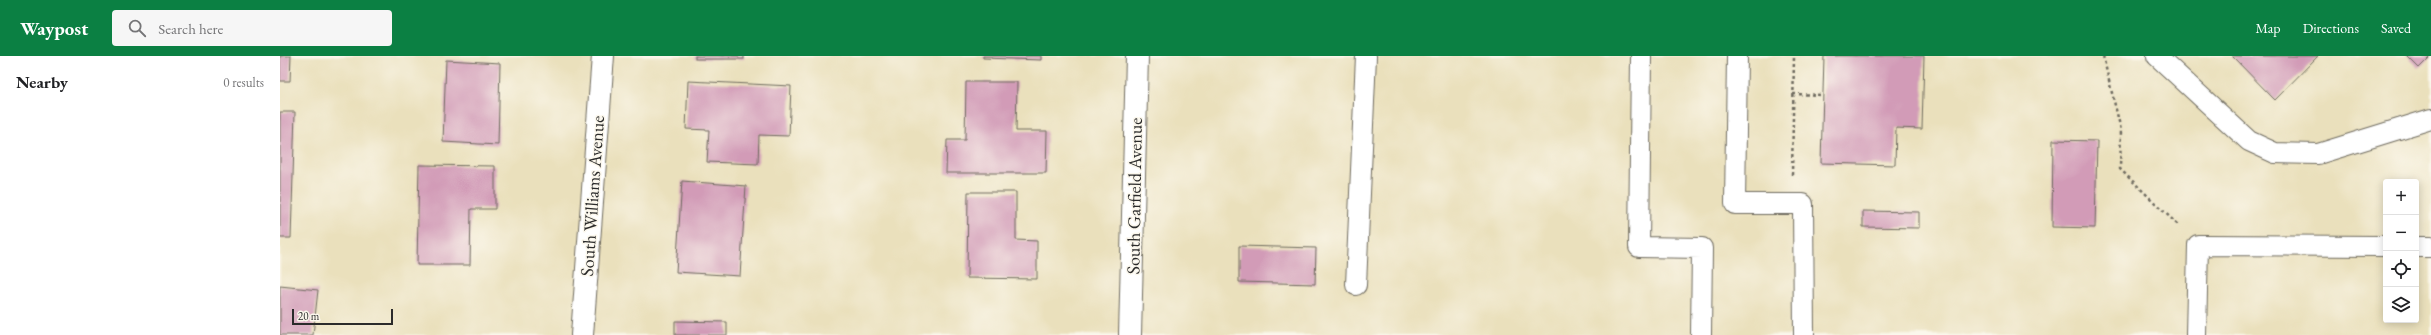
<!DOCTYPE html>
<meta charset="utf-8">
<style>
body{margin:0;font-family:"EB Garamond",serif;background:#f6f6f6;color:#202124}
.controls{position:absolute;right:12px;bottom:12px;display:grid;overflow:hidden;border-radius:4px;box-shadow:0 2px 10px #0003}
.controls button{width:36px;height:36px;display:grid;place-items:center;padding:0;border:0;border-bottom:1px solid #e0e0e0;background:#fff;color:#202124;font:20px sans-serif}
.scale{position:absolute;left:12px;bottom:10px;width:101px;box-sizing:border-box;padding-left:4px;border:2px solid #2b2b2b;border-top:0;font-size:11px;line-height:14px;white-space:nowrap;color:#2b2b2b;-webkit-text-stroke:3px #fbf7ec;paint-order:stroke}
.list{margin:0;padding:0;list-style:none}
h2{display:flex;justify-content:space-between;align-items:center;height:52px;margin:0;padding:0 16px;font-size:17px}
h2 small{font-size:13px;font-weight:400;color:#757577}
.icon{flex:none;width:22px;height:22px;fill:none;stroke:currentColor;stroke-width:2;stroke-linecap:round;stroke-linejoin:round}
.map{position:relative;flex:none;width:2151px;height:279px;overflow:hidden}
header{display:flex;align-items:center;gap:24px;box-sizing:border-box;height:56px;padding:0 20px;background:#0b8043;color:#fff}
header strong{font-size:19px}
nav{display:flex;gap:22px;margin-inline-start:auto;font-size:14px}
.search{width:280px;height:36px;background:#f6f6f6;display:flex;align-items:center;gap:10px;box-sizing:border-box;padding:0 14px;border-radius:4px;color:#757577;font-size:15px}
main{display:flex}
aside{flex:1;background:#fff}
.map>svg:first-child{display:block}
.building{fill:#d29bb7}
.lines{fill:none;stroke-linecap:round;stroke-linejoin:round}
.service-casing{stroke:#6e6a5e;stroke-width:22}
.minor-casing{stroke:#6e6a5e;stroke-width:24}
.path{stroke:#6e6a5e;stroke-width:2.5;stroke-dasharray:3 3;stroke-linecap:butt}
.service{stroke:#fff;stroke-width:20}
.minor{stroke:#fff;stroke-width:22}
.labels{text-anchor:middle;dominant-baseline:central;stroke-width:3;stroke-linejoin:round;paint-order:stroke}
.street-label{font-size:18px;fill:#2b2b2b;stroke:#fbf7ec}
</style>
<header>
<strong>Waypost</strong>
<div class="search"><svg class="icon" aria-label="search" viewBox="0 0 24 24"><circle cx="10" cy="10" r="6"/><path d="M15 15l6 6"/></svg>Search here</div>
<nav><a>Map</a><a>Directions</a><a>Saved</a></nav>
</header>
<main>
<aside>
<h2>Nearby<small>0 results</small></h2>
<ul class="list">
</ul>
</aside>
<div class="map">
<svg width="2151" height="279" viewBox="0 0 2151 279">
<rect width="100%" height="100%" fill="#fbf7ec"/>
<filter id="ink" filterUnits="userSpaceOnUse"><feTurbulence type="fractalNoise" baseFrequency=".025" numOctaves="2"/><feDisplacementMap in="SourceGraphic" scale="8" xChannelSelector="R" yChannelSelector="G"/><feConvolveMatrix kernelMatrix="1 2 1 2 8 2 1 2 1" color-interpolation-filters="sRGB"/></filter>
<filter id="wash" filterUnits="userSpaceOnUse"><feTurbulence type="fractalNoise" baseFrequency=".012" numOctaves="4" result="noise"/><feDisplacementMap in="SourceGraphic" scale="16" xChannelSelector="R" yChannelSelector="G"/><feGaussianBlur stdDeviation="0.9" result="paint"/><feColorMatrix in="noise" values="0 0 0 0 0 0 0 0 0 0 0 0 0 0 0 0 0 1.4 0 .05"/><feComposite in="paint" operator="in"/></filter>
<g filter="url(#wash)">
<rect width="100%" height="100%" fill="#eae0bc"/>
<g id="blocks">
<g class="building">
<polygon points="0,0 11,0 10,25 0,25"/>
<rect x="415" y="0" width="49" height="3"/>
<polygon points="703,0 761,0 761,4 703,2"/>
<polygon points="1544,0 1644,0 1642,73 1616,72 1615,109 1541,107"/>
<polygon points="1952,0 2038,0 1995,44"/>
<polygon points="2127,0 2151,0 2139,12"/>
<polygon points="166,4 220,7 218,89 163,86"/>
<polygon points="408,25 511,30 509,80 479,79 478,108 427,106 429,74 406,73"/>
<polygon points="686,26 737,26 736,75 767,75 766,117 666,117 667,84 685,84"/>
<polygon points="0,56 15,56 11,182 0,182"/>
<polygon points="1773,84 1817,85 1815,172 1772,171"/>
<polygon points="139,109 215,110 215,153 191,153 190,209 137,209"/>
<polygon points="402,125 466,130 460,220 396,216"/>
<polygon points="688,136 736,136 736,184 757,185 757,223 687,222"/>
<polygon points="1583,155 1639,156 1639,172 1583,171"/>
<polygon points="959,190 1036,192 1035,228 959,226"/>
<polygon points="0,230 38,234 33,279 0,279"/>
<polygon points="395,265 447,266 447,279 395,279"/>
</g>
</g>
</g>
<g filter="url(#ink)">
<use href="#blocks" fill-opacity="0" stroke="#6e6a5e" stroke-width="1"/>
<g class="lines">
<defs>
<g id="service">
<polyline points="1361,0 1359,191 1422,192 1421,279"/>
<polyline points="1457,0 1455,148 1523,148 1524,279"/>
<polyline points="1877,0 1969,85 1995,97 2038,98 2151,63"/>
<polyline points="2136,191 2151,191"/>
<polyline points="1076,229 1086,0"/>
<polyline points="1916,279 1918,189 2106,190"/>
</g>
<g id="minor">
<polyline points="302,279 323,0"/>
<polyline points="850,279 857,0"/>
</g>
</defs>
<use href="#service" class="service-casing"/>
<use href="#minor" class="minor-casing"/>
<g class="path">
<polyline points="1823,0 1841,74 1840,113 1899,170"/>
<polyline points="1513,38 1543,39"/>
<polyline points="1512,119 1514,0"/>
</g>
<use href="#service" class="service"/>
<use href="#minor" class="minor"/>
</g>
</g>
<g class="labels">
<g class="street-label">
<text transform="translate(312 140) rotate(-86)">South Williams Avenue</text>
<text transform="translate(854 140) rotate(-89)">South Garfield Avenue</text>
</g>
</g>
</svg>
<div class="controls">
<button>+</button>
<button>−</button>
<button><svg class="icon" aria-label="locate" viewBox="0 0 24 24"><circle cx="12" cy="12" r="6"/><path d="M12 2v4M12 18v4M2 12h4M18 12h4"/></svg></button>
<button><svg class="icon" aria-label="layers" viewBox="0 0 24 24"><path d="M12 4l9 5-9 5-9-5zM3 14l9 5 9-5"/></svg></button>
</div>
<div class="scale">20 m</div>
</div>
</main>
